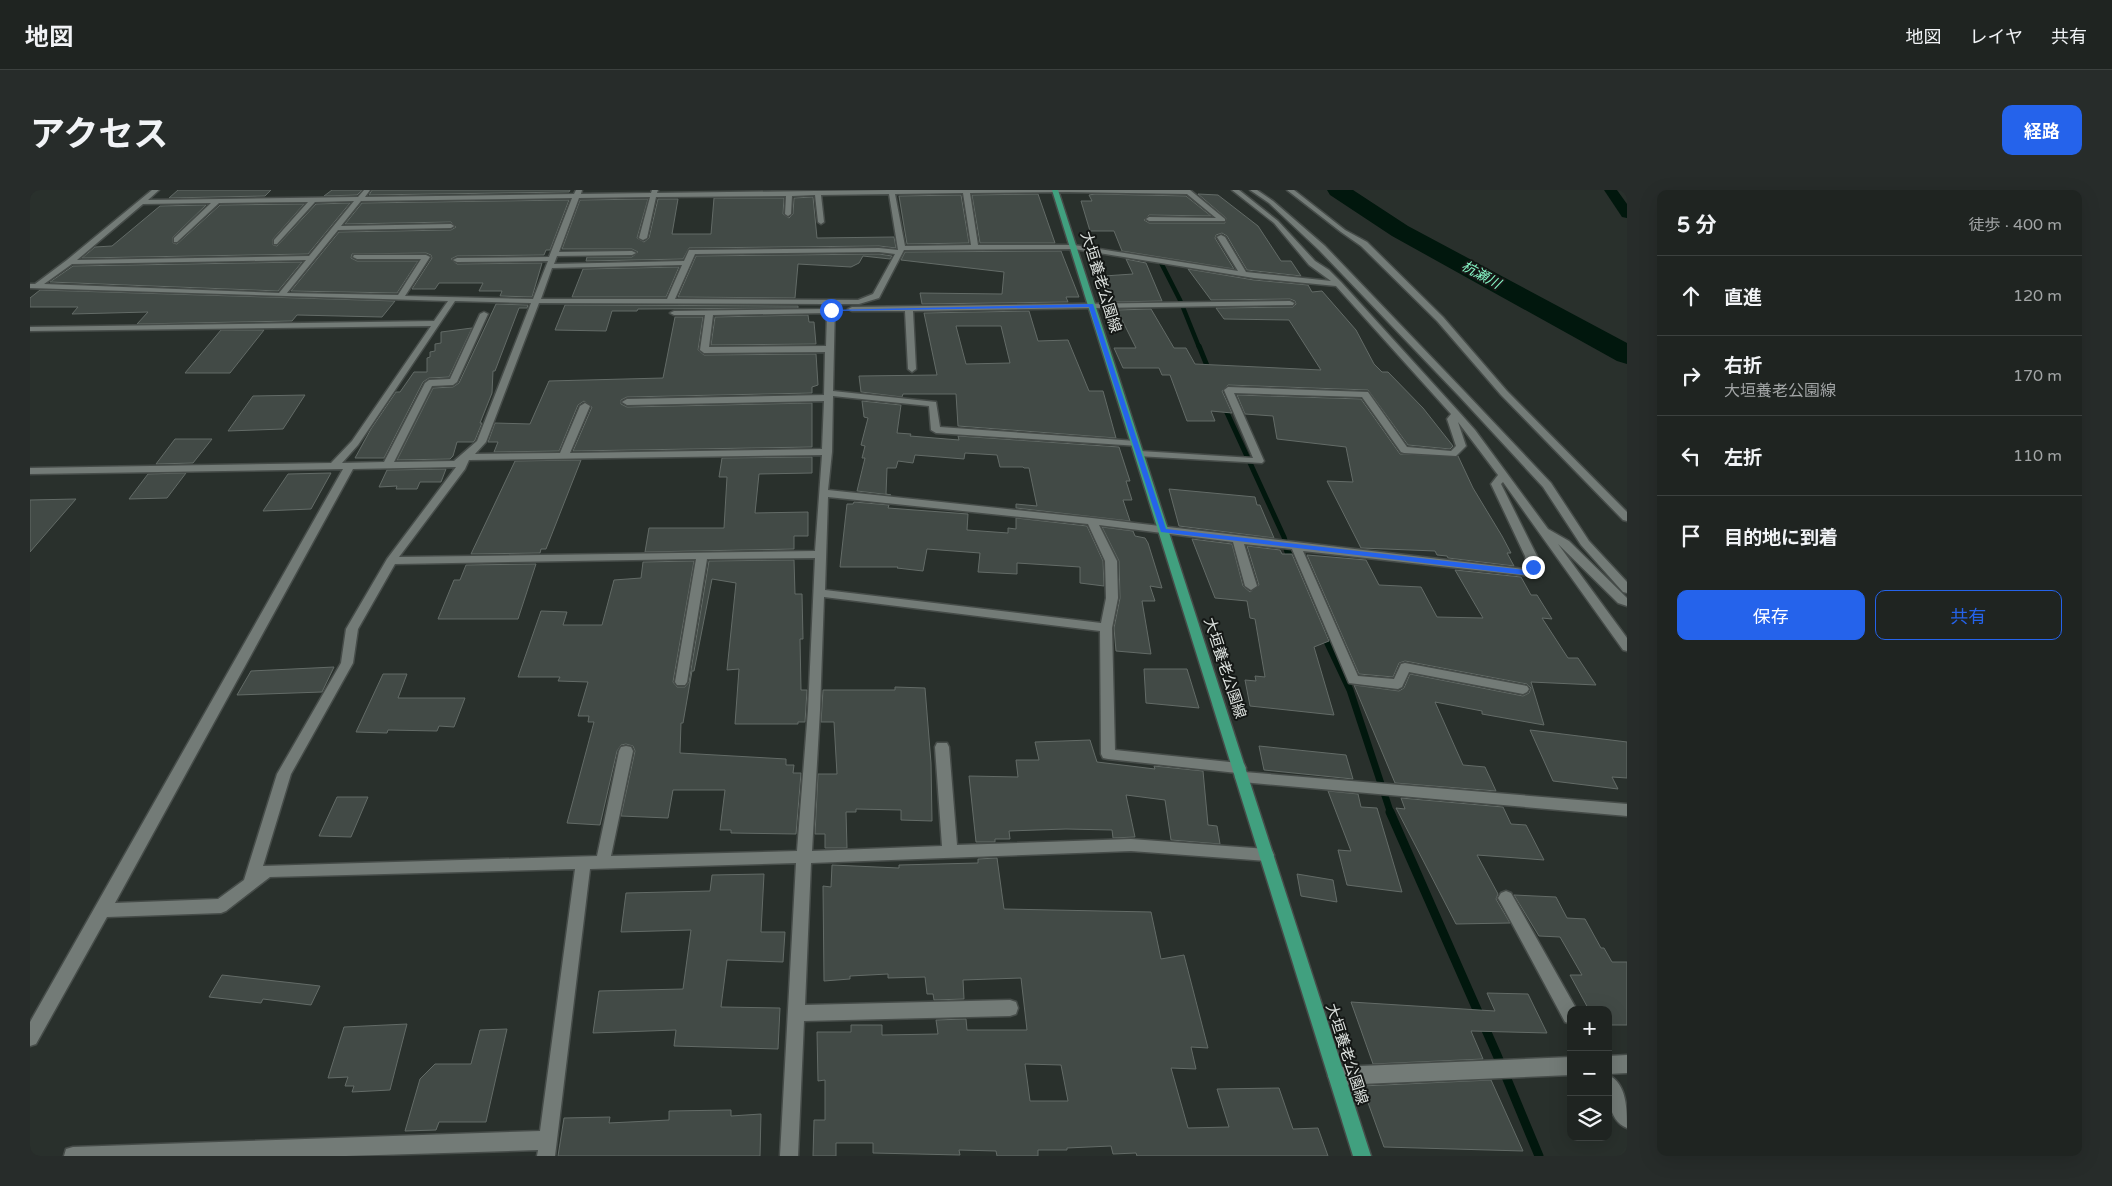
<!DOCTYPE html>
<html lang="ja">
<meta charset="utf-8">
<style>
body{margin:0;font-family:"Varela Round","Noto Sans JP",sans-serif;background:#272c2a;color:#f1f3f6}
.controls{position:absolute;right:15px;bottom:15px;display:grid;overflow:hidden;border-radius:10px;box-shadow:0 5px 20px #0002}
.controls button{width:45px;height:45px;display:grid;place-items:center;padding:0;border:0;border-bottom:1px solid #3c413f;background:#1f2421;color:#f1f3f6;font:25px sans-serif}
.stop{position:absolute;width:15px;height:15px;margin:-11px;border:4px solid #2563eb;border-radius:50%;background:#fff}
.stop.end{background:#2563eb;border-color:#fff;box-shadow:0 1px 5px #0008}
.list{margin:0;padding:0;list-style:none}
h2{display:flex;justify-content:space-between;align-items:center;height:65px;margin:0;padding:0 20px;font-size:21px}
h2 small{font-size:16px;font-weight:400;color:#a1a4a5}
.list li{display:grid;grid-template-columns:32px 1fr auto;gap:15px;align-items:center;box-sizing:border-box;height:80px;padding:0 20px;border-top:1px solid #3c413f}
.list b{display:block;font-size:19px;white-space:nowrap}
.list p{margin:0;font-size:16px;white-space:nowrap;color:#a1a4a5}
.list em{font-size:16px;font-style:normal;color:#a1a4a5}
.actions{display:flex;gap:10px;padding:15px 20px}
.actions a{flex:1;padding:11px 0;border:1px solid #2563eb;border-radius:10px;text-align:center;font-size:18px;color:#2563eb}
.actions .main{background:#2563eb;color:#fff}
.icon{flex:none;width:28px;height:28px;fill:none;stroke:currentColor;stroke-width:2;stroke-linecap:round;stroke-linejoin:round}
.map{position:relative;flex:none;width:1597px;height:966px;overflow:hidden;border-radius:10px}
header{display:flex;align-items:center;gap:30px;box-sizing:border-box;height:70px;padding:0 25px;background:#1f2421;border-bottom:1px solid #3c413f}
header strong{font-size:24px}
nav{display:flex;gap:28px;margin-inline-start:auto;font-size:18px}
.intro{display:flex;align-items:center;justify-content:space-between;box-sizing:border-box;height:120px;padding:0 30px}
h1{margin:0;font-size:35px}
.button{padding:12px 22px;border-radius:10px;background:#2563eb;color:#fff;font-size:18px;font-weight:700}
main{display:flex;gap:30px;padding:0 30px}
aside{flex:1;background:#1f2421;border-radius:10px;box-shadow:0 5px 20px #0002}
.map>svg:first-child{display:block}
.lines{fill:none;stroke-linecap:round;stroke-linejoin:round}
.stream-far3{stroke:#01170d;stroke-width:4.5}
.stream-far2{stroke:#01170d;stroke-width:5}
.stream-far1{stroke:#01170d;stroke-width:7}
.stream{stroke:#01170d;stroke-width:9}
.canal{fill:#01170d;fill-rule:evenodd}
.river{fill:#01170d;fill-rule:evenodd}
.building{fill:#424a46;stroke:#636b67;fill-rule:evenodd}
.street-casing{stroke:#464c49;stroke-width:3}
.primary-casing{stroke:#464c49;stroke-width:3}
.street{fill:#737b77;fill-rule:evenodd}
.primary{fill:#41a07f;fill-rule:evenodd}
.route{fill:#2563eb}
.labels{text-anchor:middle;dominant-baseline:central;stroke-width:4;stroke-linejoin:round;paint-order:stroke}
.far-water-label{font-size:14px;font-style:italic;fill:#86f5c5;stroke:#141715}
.street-label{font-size:15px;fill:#dce1de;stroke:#141715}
</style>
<header>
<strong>地図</strong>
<nav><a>地図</a><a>レイヤ</a><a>共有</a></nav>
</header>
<div class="intro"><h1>アクセス</h1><a class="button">経路</a></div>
<main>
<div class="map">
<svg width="1597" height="966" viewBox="0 0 1597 966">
<rect width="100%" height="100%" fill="#29302c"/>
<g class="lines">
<polyline class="stream-far3" points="1124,59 1150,110 1169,157"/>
<g class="stream-far2">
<polyline points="1169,156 1180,183"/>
<polyline points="1193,214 1254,347 1258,360"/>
</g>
<g class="stream-far1">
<polyline points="1257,359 1261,371"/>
<polyline points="1294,445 1320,500 1361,624"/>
</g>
<polyline class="stream" points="1360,622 1467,865 1509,966"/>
<polygon class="canal" points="1574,0 1587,0 1597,14 1597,28 1592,27"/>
<polygon class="river" points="1297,0 1323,0 1378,36 1597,153 1597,174 1587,171 1362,46 1300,5"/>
</g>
<g class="building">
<polygon points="148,0 241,0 235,6 139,8"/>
<polygon points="302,0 332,0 327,5 294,6"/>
<polygon points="342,0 540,0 539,2 339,5"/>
<polygon points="1008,4 1025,53 950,53 942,5"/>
<polygon points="1065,4 1156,6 1181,26 1119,25 1114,30 1119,33 1195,33 1196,28 1168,4 1188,5 1228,36 1251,71 1261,71 1271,86 1217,80 1197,46 1192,43 1186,45 1185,48 1204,79 1092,61 1084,41 1060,41 1051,11 1062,11 1059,5"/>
<polygon points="931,5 939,53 877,54 869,6"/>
<polygon points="783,7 787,48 864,47 866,58 849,56 659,58 653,69 556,71 557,67 602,67 608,62 602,59 532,59 550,10 618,9 607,48 614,52 619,48 628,9 648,9 642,44 681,44 684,8 754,8 753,24 759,28 763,24 764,8"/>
<polygon points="539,10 520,60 516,60 514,65 427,66 421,69 427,74 512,73 502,107 470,106 472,101 449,101 453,93 409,93 405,99 382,99 402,68 401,65 396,63 322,64 321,68 327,71 388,71 367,103 261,101 309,42 421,40 426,37 421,32 315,34 332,13"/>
<polygon points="320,13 278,64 52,68 65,57 82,56 130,16 176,15 143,47 143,53 147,54 190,15 274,14 243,49 243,55 247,56 286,14"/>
<polygon points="1031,61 1049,107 1036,107 1038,112 892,114 890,103 972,104 974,82 871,70 875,62"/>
<polygon points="849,64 862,66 860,69 833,66 829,73 821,77 768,74 765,108 648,107 666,66"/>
<polygon points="1096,69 1116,73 1132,111 1082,112 1074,86 1103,84"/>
<polygon points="272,72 248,101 20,92 43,76"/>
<polygon points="649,77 636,107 542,107 553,79"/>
<polygon points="1158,79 1224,90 1278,95 1282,102 1292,101 1326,140 1344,174 1352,182 1358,182 1393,218 1423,256 1420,259 1378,255 1338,200 1198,195 1192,201 1202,223 1181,221 1185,231 1157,231 1140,185 1132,185 1129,178 1093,178 1084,158 1106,158 1087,120 1121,119 1144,158 1156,158 1165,174 1291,180 1259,130 1194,129 1186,118 1263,117 1266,114 1265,111 1260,109 1181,110"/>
<polygon points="10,100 365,111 352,127 267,125 262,131 107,134 118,122 42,124 48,117 0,117 0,108"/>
<polygon points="466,114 498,115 497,118 489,118 465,181 463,181 462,203 450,233 452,233 445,250 443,252 427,252 423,266 420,269 367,270 403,198 423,197 429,193"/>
<polygon points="535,115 768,116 768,118 608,119 607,121 582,121 576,141 525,140"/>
<path d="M999,121L1008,151L1038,150L1059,201H1073L1086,248L928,236L926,204H873L872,207L831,202L829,186L907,185L894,123ZM926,136H971L980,173L936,174Z"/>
<polygon points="778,125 779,132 784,132 786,154 681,155 685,127"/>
<polygon points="645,127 673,127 668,160 674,165 786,164 788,195 782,197 782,203 597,207 591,210 591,214 597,217 782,213 782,257 543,261 562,217 554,211 548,215 529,261 464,262 468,252 458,252 465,233 500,234 519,191 633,188"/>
<polygon points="442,138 419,187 399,188 393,192 354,268 325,268 341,239 366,202 370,202 384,182 397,182 397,168 400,167 400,162 405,161 405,154 411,153 411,142"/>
<polygon points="191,140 234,140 200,183 155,183"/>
<polygon points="275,205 253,239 198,241 223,206"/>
<polygon points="1207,205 1331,209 1370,264 1428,266 1443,298 1472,346 1481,363 1477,363 1484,376 1418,368 1417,366 1407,365 1405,361 1331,358 1297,291 1323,292 1316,257 1247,249 1243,226 1215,224"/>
<polygon points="832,211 871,215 867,243 881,244 880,246 929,250 928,246 1089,257 1100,291 1096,291 1102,310 1093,310 1100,331 986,318 986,314 1007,316 999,278 994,278 993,277 970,277 967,265 935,263 934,269 885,265 883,273 868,271 866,278 857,278 856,304 861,305 827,301 835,268 832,268 835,256 831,255 838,228 834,227"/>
<polygon points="145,249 182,249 163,273 126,274"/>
<polygon points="782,267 782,283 729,284 725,323 778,322 778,346 764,346 764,359 615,362 619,338 694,338 697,287 689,287 692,268"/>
<polygon points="551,270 516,359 511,359 510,363 441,364 485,271"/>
<polygon points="416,279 411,292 390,292 387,299 366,299 367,296 349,297 357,280"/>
<polygon points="156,283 137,308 99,309 118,284"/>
<polygon points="301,283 281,319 233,321 258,284"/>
<polygon points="1139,299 1225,307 1227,315 1230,315 1244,348 1149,336"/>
<polygon points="46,309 0,362 0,310"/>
<polygon points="824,312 859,315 858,318 938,324 937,340 978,343 978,338 986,339 986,328 1057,336 1073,371 1074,396 1050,393 1050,377 987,373 987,384 948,382 950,363 897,359 893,381 867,378 868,377 810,377 817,314 823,314"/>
<polygon points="1072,337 1103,341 1105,346 1115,348 1118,353 1132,398 1120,396 1125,411 1112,411 1121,464 1086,461 1084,438 1090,408 1089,371"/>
<polygon points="1162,349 1202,354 1213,396 1220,402 1229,395 1217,356 1250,360 1252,364 1262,364 1299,451 1284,457 1304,525 1220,516 1215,490 1226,491 1225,486 1235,487 1225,429 1220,428 1217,411 1185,408"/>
<polygon points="1277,365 1336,370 1349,395 1391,397 1407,427 1453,428 1425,380 1491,387 1501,405 1507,405 1522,429 1512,428 1538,468 1548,468 1566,495 1501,492 1514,535 1452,524 1452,521 1405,512 1433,575 1455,577 1466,601 1365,593 1324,495 1369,501 1374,498 1380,484 1493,506 1499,503 1501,498 1497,494 1375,471 1369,473 1363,487 1329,484"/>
<polygon points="764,370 765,404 772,404 773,449 770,449 771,500 777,500 775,532 768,532 768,534 705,534 709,479 697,480 706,393 682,389 664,481 662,481 653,533 651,533 650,563 756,569 756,575 764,575 763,583 771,583 766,644 701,643 701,640 690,640 695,600 643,600 638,628 591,626 605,561 603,556 596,554 591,555 587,561 570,635 537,633 564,532 558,532 559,526 548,526 558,492 528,491 530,487 488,487 511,421 537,422 533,435 572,435 584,390 611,388 613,372 664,371 643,492 647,497 655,497 659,492 679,371"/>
<polygon points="506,374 488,429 408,429 424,390 430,390 436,375"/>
<polygon points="304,477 292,502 207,505 221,481"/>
<polygon points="1114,479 1157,479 1169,518 1116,513"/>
<polygon points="353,484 377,484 368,508 435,508 424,537 409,536 407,541 358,540 357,543 326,542"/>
<polygon points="865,497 895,498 901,573 902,631 871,630 871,620 826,619 826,622 816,622 817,658 795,658 795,644 785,644 788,584 807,584 804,532 791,532 793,500 865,500"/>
<polygon points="1500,540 1597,552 1597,588 1582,587 1588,599 1523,591"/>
<polygon points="1060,550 1067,572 1125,579 1124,576 1173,581 1178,635 1187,636 1190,654 1141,650 1135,610 1096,605 1105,647 1083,648 1082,640 1036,639 979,641 980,649 965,649 965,652 946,652 939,586 988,587 986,570 1009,570 1005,552"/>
<polygon points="1229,556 1316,565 1323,589 1234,580"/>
<polygon points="1298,601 1328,604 1331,617 1347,618 1372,702 1317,695 1308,660 1321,661"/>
<polygon points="307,607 338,607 321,647 289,646"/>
<polygon points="1371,608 1473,617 1481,634 1496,635 1514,670 1447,665 1468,704 1466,709 1480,733 1426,734 1366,618 1375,619"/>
<path d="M967,668L974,719L1121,722L1131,769L1154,765L1178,858L1161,857L1166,879L1141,878L1158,938L1199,937L1187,899L1249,898L1263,939L1288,938L1298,966H1107L1106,963L1083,964L1081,956L1037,958V960H1008V966H967L966,961L929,960L930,965L843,963V953H806V966H783L784,930H795V890L788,891L787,842H821V835H852V845L908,844L906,830L936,829L937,840H997L991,788L933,790L934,809L904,810L903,804H897L895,787L858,788V784L820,786V789L794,791L793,696L801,697L802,675L869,678V675L948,673V669ZM995,874L1031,875L1038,911H1000Z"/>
<polygon points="734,684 731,742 755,742 753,772 697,770 691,817 750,818 748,859 644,856 646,840 563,843 569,801 653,799 661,740 591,742 596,703 680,701 682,685"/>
<polygon points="1267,684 1303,690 1307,712 1271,706"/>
<polygon points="1484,705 1526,707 1537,728 1555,729 1571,758 1574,758 1582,772 1597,772 1597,835 1578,835 1578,820 1559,820 1540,785 1552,785 1530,747 1509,746"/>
<polygon points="192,785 290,796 281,815 233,809 231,813 179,807"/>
<polygon points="1457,803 1498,804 1517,843 1441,841 1453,869 1343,874 1321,812 1465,821"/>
<polygon points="377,834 360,900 322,902 324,896 315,896 318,887 298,888 314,837"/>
<polygon points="477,839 456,932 409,932 406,940 375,941 390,889 405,874 441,874 450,840"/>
<polygon points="1461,890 1493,961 1354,957 1332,896"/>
<polygon points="701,920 701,926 731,924 730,966 528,966 534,928 580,927 579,933 639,930 639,921"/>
</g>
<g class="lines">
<defs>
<g id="street">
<path d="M122,0H129L118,10L328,7L334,0H340L335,7L544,4L546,0H552L551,4L621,3L622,0H628L627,3L858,0H1160L1195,29V31H1119L1116,29L1119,27L1186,28L1157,4L1038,2L940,3L948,55H1044L1208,81L1187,47L1191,45L1195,47L1216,82L1301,91L1279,75L1244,33L1202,0H1209L1248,31L1285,71L1299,80L1311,92L1429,222L1445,240L1518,339L1539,351L1597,408V416L1588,413L1528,354L1597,448V461L1593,460L1473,292L1471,294L1507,366L1509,377L1500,386L1273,361L1328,486L1364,489L1371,474L1375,473L1497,496L1499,499L1497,502L1493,504L1379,482L1372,497L1368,499L1319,493L1262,359L1214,354L1227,396L1221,400L1215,396L1203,352L1069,335L1087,371L1088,408L1082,438L1085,560L1209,573L1214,574L1216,578L1214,582L1597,614V626L1212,592L1207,591L1205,587L1207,583L1078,569L1073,568L1071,564L1070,441L794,407L790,520L782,661L912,656L905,557L907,553H917L919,557L927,655L1101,649L1237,659L1242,661L1244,665L1242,669L1237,671L1101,661L781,673L775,815L980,810L986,812L988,818L986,824L980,826L774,831L768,966H750L766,673L560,679L525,966H507L508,960L316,966H34L36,959L43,957L510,941L545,679L240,687L196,721L191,723L77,727L6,854L0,856V832L313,279L0,284V278L301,273L322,251L401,136L0,141V137L404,131L418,111L0,98V94H5L37,70ZM933,3L941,55L875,56L865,4ZM859,4L868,60L849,58L662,60H659L654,71L524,74L527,66L602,65L606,63L602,61L529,62L549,8L620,7L609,48L613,50L617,48L626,7L756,6L755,24L758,26L761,24L762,6L785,5L788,32L791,34L794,32L791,5ZM542,8L519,67L427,68L423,70L427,72L518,71L503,109L375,106L400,67L396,65H324L323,67L327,69H391L368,105L257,103L308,40L421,38L424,36L421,34L311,36L331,11ZM324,11L279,66L47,70L113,14L181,13L144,48V52H147L189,13L278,12L244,50V54H247L285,12ZM1044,59L1224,88L1306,96L1421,224L1417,229L1426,256L1421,261L1377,257L1338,202L1198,197L1194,200L1223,268L1110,261L1105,264L1107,266L1232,273L1234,271L1204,203L1332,207L1371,262L1374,263L1426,266L1436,256L1428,232L1468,285L1461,294L1495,366L1497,376L1494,379L1062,328L798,300L802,262L803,206L899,216L901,240L906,243L1109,256V252L1106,251L910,237L906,212L803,201L805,114H829L849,108L874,60ZM849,62L865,64L843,104L828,110L645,109L665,64ZM276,70L249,103L14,94L42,74ZM652,75L637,109H511L522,78ZM425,111L501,113L447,251L424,271L364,272L402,196L423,195L427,192L458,124L454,122L450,124L420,189L399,190L395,193L354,272L312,273L328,255ZM509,113L797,114V119L644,121L640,123L644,125H675L670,160L674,163L795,162L794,205L597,209L592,212L597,215L794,211L792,259L540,263L560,216L555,213L550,216L530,263L445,264L456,252ZM797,123L796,156L679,157L683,125ZM792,265L785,361L369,367L435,279L439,270ZM426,277L357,369L316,439L311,473L247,584L214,690L188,709L85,713L323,279ZM798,307L1058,334L1075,371L1076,408L1071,433L795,400ZM785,368L778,520L767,661L581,666L603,561L601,557L596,556L591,557L589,561L567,666L233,676L261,584L323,473L328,439L365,374L666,369L645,492L647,495H655L657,492L677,369Z"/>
<polygon points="1220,0 1227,0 1243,11 1295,56 1435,202 1521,293 1559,351 1597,392 1597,403 1593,402 1551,355 1513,297 1429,206 1289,60 1239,13"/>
<polygon points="1257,0 1264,0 1315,40 1337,52 1413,127 1477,201 1597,322 1597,331 1593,330 1471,205 1407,131 1331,56 1311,42"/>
<polygon points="1260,111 1264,113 1263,115 883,121 886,179 882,182 878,179 875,121 822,121 818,119 822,117"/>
<polygon points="1476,701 1481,703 1547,820 1541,820 1541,834 1535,832 1471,713 1468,708 1471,703"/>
<polygon points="1597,865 1597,883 1578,884 1578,866"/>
<polygon points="1541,867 1541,885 1307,895 1301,892 1298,886 1301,880 1307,877"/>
<path d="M1578,885C1597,893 1597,920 1597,938C1577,930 1578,903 1578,885Z"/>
</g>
<polygon id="primary" points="1022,0 1028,0 1341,966 1323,966"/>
</defs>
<use href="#street" class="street-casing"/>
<use href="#primary" class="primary-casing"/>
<use href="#street" class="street"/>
<use href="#primary" class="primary"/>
</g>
<polygon class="route" points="1063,114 1136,339 1495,380 1503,375 1506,377 1496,385 1131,342 1059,117 801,121 798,120"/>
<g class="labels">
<g class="far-water-label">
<text transform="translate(1451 85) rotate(29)">杭瀬川</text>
</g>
<g class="street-label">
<text transform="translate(1071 92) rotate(73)">大垣養老公園線</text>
<text transform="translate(1195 478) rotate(72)">大垣養老公園線</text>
<text transform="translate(1317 864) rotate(72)">大垣養老公園線</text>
</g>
</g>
</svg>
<div class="controls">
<button>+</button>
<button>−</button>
<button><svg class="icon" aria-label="layers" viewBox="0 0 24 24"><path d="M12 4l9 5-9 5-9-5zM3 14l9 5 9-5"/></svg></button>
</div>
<div class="stop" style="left:801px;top:120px"></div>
<div class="stop end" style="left:1503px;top:377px"></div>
</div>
<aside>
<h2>5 分<small>徒歩 · 400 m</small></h2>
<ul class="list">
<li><svg class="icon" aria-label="ahead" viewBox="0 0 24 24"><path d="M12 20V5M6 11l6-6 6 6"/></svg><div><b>直進</b></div><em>120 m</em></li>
<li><svg class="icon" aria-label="right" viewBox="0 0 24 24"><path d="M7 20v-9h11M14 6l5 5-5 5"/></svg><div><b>右折</b><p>大垣養老公園線</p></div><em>170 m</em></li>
<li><svg class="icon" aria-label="left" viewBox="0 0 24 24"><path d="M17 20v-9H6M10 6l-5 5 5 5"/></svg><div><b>左折</b></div><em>110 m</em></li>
<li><svg class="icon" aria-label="arrive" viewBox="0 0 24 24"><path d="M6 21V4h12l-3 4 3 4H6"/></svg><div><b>目的地に到着</b></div></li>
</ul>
<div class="actions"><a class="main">保存</a><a>共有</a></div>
</aside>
</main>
